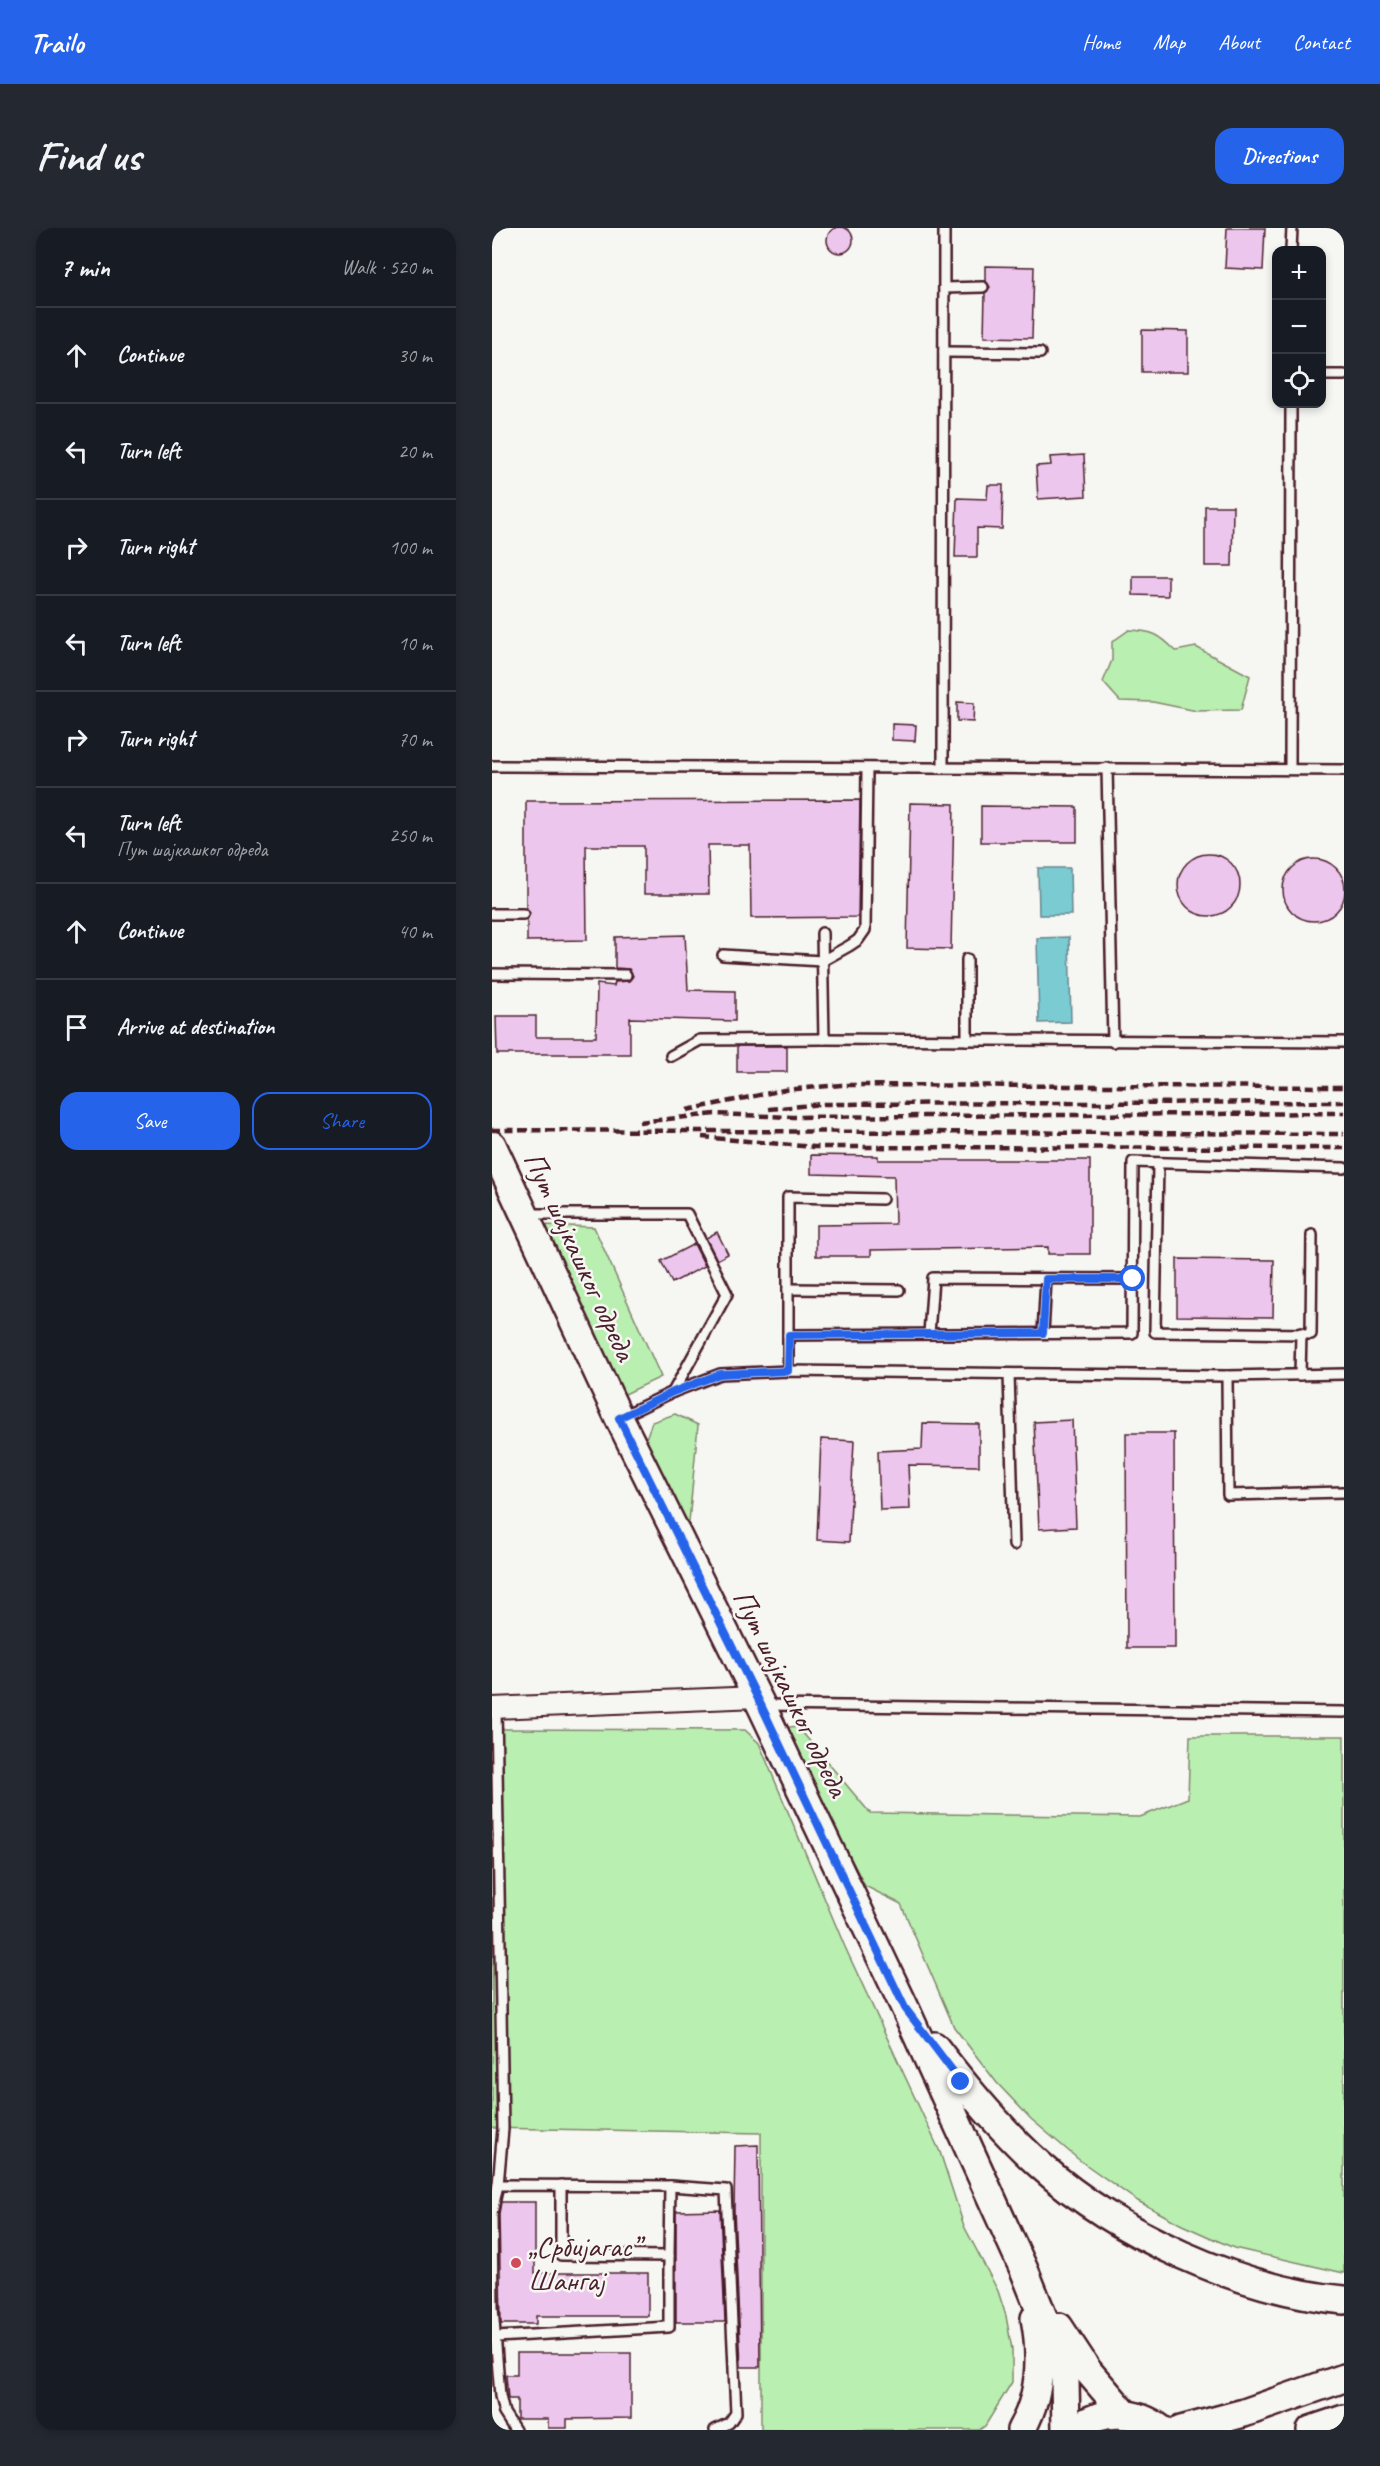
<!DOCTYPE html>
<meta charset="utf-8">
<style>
body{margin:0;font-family:Caveat,sans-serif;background:#242831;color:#f1f3f6}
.controls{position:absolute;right:18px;top:18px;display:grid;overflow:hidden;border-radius:12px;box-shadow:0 3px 9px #0003}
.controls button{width:54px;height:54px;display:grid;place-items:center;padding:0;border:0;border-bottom:2px solid #363941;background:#171b24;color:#f1f3f6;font:30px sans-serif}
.stop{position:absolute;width:18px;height:18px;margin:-14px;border:4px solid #2563eb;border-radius:50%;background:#fff}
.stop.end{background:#2563eb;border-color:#fff;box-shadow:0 2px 6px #0008}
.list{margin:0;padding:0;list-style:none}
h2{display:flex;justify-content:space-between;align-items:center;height:78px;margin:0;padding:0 24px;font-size:26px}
h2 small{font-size:20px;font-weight:400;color:#9ea1a6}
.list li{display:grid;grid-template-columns:39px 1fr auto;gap:18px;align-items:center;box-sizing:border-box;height:96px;padding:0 24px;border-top:2px solid #363941}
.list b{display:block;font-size:22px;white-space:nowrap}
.list p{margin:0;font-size:20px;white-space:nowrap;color:#9ea1a6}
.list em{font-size:20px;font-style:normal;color:#9ea1a6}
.actions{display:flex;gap:12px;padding:18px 24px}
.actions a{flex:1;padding:14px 0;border:2px solid #2563eb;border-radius:18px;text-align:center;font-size:21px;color:#2563eb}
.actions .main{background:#2563eb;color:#fff}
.icon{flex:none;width:33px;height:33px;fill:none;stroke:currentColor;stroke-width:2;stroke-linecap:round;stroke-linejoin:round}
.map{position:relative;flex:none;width:852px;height:2202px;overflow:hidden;border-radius:18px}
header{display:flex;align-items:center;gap:36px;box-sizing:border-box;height:84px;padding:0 30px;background:#2563eb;color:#fff}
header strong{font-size:28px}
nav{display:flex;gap:33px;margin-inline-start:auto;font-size:21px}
.intro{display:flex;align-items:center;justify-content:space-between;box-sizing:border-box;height:144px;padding:0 36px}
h1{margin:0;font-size:42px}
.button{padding:15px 27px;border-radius:18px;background:#2563eb;color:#fff;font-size:21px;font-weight:700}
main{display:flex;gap:36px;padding:0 36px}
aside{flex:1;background:#171b24;border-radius:18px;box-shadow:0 3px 9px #0003}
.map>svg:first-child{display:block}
.green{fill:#b9efb0;stroke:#82876e;stroke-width:1.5}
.water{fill:#7acbd2;stroke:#67868f;stroke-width:1.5}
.building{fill:#edc6ee;stroke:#4a1f2b;stroke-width:1.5}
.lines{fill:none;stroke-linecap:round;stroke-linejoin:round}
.lane-casing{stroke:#4a1f2b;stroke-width:14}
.street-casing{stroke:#4a1f2b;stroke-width:24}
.secondary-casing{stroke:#4a1f2b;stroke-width:32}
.lane{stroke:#f6f6f2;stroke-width:9}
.street{stroke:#f6f6f2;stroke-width:20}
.secondary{stroke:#f6f6f2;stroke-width:27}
.rail{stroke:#4a1f2b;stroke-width:4.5;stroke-dasharray:9 4.5;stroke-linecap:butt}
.route{stroke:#2563eb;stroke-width:8}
.poi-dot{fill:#d1495b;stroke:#f6f6f2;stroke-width:2}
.labels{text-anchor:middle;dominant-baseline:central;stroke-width:5;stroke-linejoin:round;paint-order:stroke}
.street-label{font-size:30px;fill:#4a1f2b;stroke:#f6f6f2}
.poi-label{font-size:30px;fill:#4a1f2b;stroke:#f6f6f2;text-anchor:start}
</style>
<header>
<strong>Trailo</strong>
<nav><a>Home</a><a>Map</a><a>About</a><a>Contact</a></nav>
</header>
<div class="intro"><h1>Find us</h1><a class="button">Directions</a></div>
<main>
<aside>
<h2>7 min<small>Walk · 520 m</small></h2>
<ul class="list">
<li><svg class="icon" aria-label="ahead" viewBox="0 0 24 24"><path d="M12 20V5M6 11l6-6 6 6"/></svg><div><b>Continue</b></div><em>30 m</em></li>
<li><svg class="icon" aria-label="left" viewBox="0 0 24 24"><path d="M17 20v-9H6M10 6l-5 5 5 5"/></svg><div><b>Turn left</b></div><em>20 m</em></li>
<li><svg class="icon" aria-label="right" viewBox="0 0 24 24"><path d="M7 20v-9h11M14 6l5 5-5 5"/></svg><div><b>Turn right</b></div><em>100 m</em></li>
<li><svg class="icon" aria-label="left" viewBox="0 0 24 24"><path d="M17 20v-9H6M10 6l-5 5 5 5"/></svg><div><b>Turn left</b></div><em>10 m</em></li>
<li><svg class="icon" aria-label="right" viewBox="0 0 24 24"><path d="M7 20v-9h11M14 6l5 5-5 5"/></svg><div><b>Turn right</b></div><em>70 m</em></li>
<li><svg class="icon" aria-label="left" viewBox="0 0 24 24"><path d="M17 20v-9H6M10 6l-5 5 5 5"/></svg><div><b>Turn left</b><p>Пут шајкашког одреда</p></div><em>250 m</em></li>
<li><svg class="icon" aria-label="ahead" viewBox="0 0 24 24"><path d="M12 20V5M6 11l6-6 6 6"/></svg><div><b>Continue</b></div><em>40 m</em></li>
<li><svg class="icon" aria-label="arrive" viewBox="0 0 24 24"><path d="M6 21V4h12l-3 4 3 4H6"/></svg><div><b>Arrive at destination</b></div></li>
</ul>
<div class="actions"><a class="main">Save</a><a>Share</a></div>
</aside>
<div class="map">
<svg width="852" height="2202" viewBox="0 0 852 2202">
<rect width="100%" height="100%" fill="#f6f6f2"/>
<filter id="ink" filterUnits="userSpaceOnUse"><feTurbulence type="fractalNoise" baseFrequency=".0167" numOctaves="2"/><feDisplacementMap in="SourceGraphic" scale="12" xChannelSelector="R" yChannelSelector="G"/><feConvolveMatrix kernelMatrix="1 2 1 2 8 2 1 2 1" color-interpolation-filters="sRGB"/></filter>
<g filter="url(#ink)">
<g class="green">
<path d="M637,402C661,403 667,406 684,423L704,419L758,448L749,482L705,483L661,474L628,473L611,454L620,432V414Z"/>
<polygon points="51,997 102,999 169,1149 131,1167"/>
<polygon points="183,1186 206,1197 196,1305 152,1216 160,1194"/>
<polygon points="305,1498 378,1585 648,1589 696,1570 698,1508 852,1508 852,2045 742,2020 690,1997 644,1972 586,1931 539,1891 505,1855 462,1799 409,1676 373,1658 291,1500"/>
<polygon points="0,1501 253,1502 267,1515 353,1719 448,1924 472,1998 506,2063 514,2088 520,2121 520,2154 493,2198 487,2202 269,2202 269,1905 0,1900"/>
</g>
<g class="water">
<polygon points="546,640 578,640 579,687 547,687"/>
<polygon points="577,709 579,794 547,795 545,710"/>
</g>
<g class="building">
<circle cx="348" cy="12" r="13"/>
<polygon points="735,0 773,0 771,42 733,40"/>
<polygon points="493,38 542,39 540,110 492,109 493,65 498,59 493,53"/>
<polygon points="650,102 696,103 696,144 650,144"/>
<polygon points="592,227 594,268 546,271 544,238 559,237 558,229"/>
<polygon points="496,257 511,257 510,301 485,300 485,329 463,329 465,270 495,271"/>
<polygon points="713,278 741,278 740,338 713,338"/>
<polygon points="641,348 676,348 676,368 641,367"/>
<polygon points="465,474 482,475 481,494 465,493"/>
<polygon points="400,496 424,497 423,513 400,512"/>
<polygon points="368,572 366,689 259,690 258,617 216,617 217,666 152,666 152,618 94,618 95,712 35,713 35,692 38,685 34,680 34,573"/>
<polygon points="418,575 462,576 459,721 415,720"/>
<polygon points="489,578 585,579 585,614 489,614"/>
<circle cx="717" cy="657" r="31"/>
<circle cx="822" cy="662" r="31"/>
<polygon points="193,707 196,762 243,763 243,793 138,790 138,826 5,826 4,788 44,788 44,809 104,809 105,756 122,758 123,754 137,753 141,748 137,741 123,740 123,709"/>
<rect x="245" y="818" width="50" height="26"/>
<polygon points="319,927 386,928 386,932 598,932 598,1026 556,1026 556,1019 379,1022 379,1028 324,1028 324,997 403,996 402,948 319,946"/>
<polygon points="225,1004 236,1026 225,1032 214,1010"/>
<polygon points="202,1016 213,1038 180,1055 169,1033"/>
<polygon points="685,1031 782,1032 781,1089 685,1088"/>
<polygon points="580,1192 584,1299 547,1301 542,1194"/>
<polygon points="431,1195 487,1196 487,1238 416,1237 418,1281 388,1282 386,1223 430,1221"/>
<polygon points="634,1205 682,1205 683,1420 635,1420"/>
<polygon points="329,1211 362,1213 357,1314 325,1312"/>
<polygon points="266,1917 268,2139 249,2139 242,1982 243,1918"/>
<polygon points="9,1974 43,1974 43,2045 156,2045 156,2088 44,2088 44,2096 9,2096 7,1986"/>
<polygon points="228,1982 233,2094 184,2094 184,1983"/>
<polygon points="25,2125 139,2125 139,2190 75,2191 75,2200 56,2200 56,2191 25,2191 25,2171 16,2171 14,2147 25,2147"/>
</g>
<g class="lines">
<defs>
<g id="lane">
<polyline points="799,22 800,0"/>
<polyline points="452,60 491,59"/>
<polyline points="452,124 548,125"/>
<polyline points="830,147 852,147"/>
<path d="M0,538C284,540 568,540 852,542"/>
<polyline points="451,540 452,0"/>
<polyline points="615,540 621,814"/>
<polyline points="798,541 799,176"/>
<polyline points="0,686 31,686"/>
<polyline points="330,705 332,811"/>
<polyline points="231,727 330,733 357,718 366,712 373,702 375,541"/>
<polyline points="0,746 134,747"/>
<polyline points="475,812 475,731"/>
<polyline points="179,828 208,812 332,811 852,814"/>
<polyline points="666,935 663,1104 819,1106 820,1007"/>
<polyline points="36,986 195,986 235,1066 181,1164"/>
<polyline points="296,1061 407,1062"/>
<polyline points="551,1105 554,1051"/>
<polyline points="437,1106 441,1050 641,1051"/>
<polyline points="296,1107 640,1105 641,934 852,940"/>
<polyline points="296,1143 296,969 390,971"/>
<polyline points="517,1146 522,1317"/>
<polyline points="808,1147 809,1105"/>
<polyline points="735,1148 736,1267 852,1264"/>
<polyline points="128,1189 181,1164 228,1146 296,1143 735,1148 852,1146"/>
<polyline points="272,1477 852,1484"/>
<polyline points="4,1480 11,1901 6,1957"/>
<polyline points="69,1957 69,2027 177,2028 178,1958"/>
<polyline points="0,1985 6,1957 178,1958 234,1962 244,2185 237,2195 223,2202"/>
<polyline points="0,1987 1,2080 8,2168 12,2185 23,2202"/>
<polyline points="4,2109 177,2099 177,2028"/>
</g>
<polyline id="street" points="0,1480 266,1469"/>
<g id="secondary">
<polyline points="0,917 127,1190 269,1477 413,1780 533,2044 571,2139 573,2152 574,2202"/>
<path d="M442,1818C474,1860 508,1901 548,1937C626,2007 748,2062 852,2072"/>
<polyline points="567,2099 596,2143 633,2186"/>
<path d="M529,2202C549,2168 550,2127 543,2090"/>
<path d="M583,2202C609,2180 644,2182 670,2202"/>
<polyline points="689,2202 752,2185 852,2150"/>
<polyline points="819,2202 852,2191"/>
</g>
</defs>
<use href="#lane" class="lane-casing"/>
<use href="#street" class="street-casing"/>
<use href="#secondary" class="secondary-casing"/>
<use href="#lane" class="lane"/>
<use href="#street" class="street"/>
<use href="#secondary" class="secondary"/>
<g class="rail">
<polyline points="277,881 330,876 852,874"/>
<polyline points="195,882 292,862 349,857 852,859"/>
<polyline points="147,894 223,886 300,889 852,885"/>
<polyline points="0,902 852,906"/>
<polyline points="210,909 322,919 852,920"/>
</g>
</g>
</g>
<g class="lines" filter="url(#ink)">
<polyline class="route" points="469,1854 413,1780 269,1477 127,1190 181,1164 228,1146 296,1143 297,1107 551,1105 554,1051 641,1051"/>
</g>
<circle class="poi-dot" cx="24" cy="2035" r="6"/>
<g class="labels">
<g class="street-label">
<text transform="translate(88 1028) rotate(65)">Пут шајкашког одреда</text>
<text transform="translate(299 1465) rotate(64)">Пут шајкашког одреда</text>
</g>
<g class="poi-label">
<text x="36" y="2018">„Србијагас”<tspan x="36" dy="34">Шангај</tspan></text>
</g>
</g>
</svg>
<div class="controls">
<button>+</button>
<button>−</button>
<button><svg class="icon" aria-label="locate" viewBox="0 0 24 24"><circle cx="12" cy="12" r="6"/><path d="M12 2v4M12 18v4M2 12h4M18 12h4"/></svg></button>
</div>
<div class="stop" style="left:641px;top:1051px"></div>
<div class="stop end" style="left:469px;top:1854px"></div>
</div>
</main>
